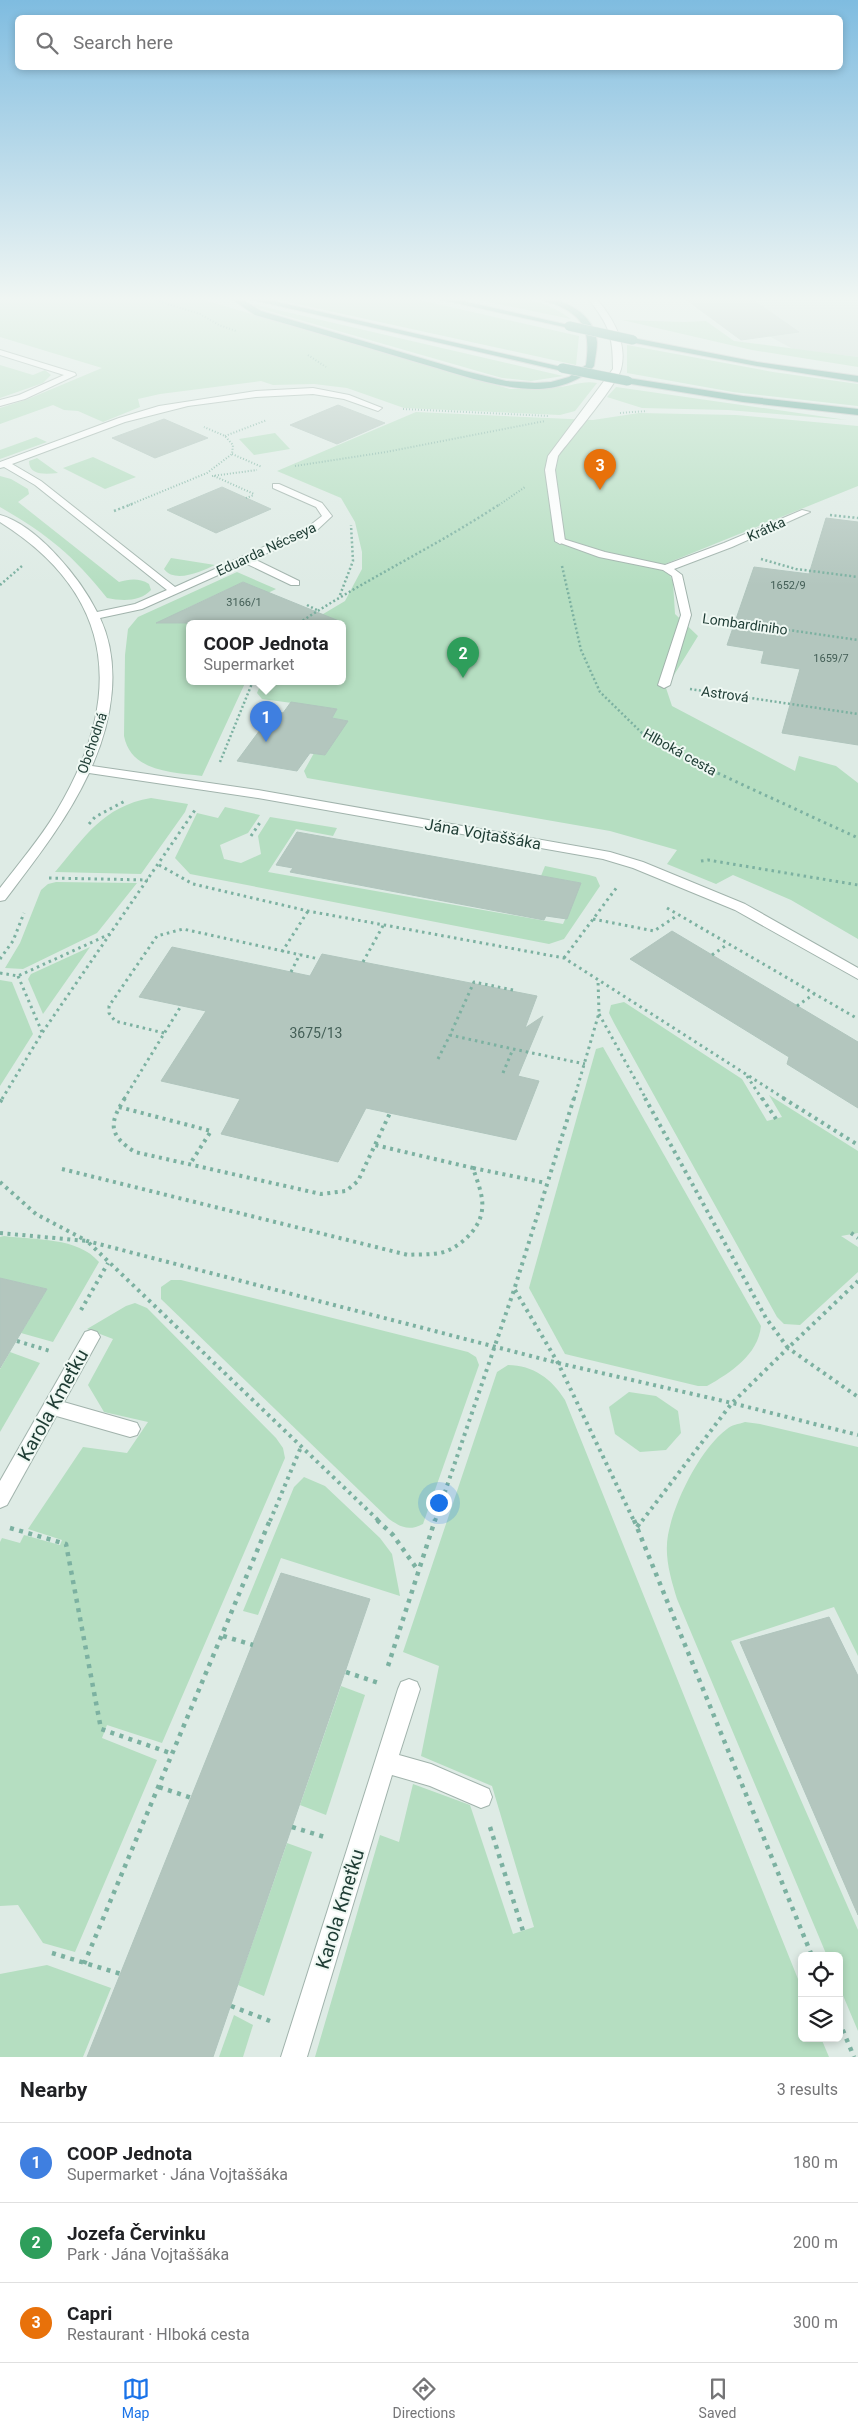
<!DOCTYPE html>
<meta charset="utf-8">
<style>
body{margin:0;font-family:Roboto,sans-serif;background:#f2f2f2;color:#202124}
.controls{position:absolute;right:15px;bottom:15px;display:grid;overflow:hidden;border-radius:8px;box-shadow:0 2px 8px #0003}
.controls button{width:45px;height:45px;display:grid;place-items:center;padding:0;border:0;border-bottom:1px solid #e0e0e0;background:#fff;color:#202124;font:25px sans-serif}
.you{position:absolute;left:438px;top:1502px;width:18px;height:18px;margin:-12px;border:4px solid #fff;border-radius:50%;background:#1a73e8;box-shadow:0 0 0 8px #1a73e833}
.badge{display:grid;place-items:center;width:32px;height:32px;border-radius:50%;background:#1a73e8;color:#fff;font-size:16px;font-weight:700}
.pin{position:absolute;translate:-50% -41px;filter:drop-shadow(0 1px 2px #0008)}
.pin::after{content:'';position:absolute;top:26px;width:18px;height:15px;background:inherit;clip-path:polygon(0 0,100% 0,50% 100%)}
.popup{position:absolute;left:186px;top:620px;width:160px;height:65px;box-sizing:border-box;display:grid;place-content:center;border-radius:8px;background:#fff;filter:drop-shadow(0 1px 4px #0005);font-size:16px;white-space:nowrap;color:#757577}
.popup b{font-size:19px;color:#202124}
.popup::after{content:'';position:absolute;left:50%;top:100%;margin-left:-10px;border:10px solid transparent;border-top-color:#fff}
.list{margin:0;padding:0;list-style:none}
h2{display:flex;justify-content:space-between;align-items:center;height:65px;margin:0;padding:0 20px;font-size:21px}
h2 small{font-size:16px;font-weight:400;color:#757577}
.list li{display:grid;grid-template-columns:32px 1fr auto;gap:15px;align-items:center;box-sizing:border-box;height:80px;padding:0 20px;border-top:1px solid #e0e0e0}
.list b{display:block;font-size:19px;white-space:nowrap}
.list p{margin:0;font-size:16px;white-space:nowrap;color:#757577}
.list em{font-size:16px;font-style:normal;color:#757577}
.icon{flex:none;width:28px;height:28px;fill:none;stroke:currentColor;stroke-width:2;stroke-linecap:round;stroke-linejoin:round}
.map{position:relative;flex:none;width:858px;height:2057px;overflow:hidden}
.search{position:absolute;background:#fff;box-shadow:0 2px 8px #0003;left:15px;right:15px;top:15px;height:55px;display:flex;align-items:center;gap:12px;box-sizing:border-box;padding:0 18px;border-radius:8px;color:#757577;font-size:19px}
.sheet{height:305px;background:#fff}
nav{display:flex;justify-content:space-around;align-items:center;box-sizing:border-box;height:70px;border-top:1px solid #e0e0e0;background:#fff;font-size:14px;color:#757577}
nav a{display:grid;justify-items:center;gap:2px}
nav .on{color:#1a73e8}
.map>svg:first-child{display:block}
.built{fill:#ccdbd4}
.green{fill:#b5dec1}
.building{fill:#b3c6be;stroke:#b0c5bd}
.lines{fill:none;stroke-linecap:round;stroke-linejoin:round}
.service-casing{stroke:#a1b3ac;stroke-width:2}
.minor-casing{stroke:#a1b3ac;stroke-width:2}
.primary-casing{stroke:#c0c8c6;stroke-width:2}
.path-far4{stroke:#7cb1a1;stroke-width:2;stroke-dasharray:1 2;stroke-linecap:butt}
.path-far3{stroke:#7cb1a1;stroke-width:2.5;stroke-dasharray:2 2.5;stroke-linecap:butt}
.path-far2{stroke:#7cb1a1;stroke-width:3;stroke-dasharray:2.5 4;stroke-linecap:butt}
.path-far1{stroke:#7cb1a1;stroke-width:4;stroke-dasharray:3 4.5;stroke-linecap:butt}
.path{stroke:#7cb1a1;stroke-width:4.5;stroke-dasharray:4 5.5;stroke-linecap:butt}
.service{fill:#fff;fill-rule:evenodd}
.minor{fill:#fff;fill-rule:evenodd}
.primary{fill:#5fa493;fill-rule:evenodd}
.primary-bridge-casing{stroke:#c0c8c6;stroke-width:10;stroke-linecap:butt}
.primary-bridge{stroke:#5fa493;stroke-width:9}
.labels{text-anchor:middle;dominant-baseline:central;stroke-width:4;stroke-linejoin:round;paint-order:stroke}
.far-number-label{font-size:11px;fill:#435e56}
.far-street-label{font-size:14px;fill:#1e3c34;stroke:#eff8f3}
.number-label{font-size:14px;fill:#435e56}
.street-label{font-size:16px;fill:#1e3c34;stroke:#eff8f3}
.near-street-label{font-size:19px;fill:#1e3c34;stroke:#eff8f3}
</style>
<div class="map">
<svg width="858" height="2057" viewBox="0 0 858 2057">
<rect width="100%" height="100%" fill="#deebe5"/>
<polygon class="built" points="699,298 858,298 858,357 793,349"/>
<g class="green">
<path d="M0,298H197L510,389C526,389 542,389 558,387C573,386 583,380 597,383L575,411L560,415L404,408L347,388L314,384L273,385L261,381L160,394L138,399L140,407L103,422L78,411L64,410L53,405L0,424V408L28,399L102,368L0,337Z"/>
<polygon points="270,298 410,298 579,336 576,365"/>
<path d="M469,298C509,298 537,294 571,319Z"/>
<polygon points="243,302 563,376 531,381 502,378 241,303"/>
<polygon points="622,320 684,322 706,321 734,341 858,357 858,367 752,350"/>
<polygon points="627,345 773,372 858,384 858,406 733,392 627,373"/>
<polygon points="0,365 33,375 45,370 51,375 43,383 0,398"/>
<polygon points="616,387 847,420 728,410 642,408 607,397"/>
<polygon points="416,412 593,420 639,413 736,415 858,426 858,486 665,564 673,582 675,614 698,636 666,688 672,706 795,771 799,756 836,766 858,783 858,939 791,900 733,875 716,884 667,864 677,850 610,831 307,778 304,771 314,753 325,755 347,721 332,718 337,709 262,699 257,693 262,681 342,681 342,623 308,623 345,601 362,569 362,552 355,522 341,498 277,471"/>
<polygon points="275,433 290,449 254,455 239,439"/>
<polygon points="36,437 47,442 0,459 0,450"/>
<polygon points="93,457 136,477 105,489 63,468"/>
<path d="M37,458L58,473C46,474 29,476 29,461Z"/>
<path d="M0,476L11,479L28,489L29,494L18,502L119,582C130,579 139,578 149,584L151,590C140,602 122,601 107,598C73,555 47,534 0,507Z"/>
<path d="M171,558L215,565C202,571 175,584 164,569Z"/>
<path d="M237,572L276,589L268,593L243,582L183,610L209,623H190V681H246L202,776C172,772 131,772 124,736L125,655L128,629L138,617Z"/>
<path d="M151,798L188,804L185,812L141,874L55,872C84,838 103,806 151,798Z"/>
<polygon points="225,807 260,815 248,833 220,845 224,859 241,863 261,854 258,836 270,817 337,828 333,836 296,829 268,872 563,924 581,883 541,876 545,866 589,875 596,877 600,886 564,939 549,944 190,874 175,858 197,813 218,818"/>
<polygon points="56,882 137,883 97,933 23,969 5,968 20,943 41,890 48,884"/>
<polygon points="90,947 43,1014 28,979 31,974"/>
<polygon points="0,980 12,982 33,1034 0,1086"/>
<polygon points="624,1002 742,1079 767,1121 782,1117 769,1095 858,1151 858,1233 841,1236 858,1247 858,1272 800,1325 784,1324 777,1317 614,1023 609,1013 611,1005"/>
<path d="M603,1047L761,1326C758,1355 730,1373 707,1386H698L565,1354L529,1288L596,1049Z"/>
<path d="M4,1236C35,1240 78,1237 99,1262L53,1342L21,1333L47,1289L0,1278V1237Z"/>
<path d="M171,1280H181L468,1352L476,1357L479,1365L423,1524C409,1531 402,1528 389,1519L161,1299V1287Z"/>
<polygon points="135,1303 147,1308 276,1438 283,1448 285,1458 162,1743 107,1725 102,1738 157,1760 75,1952 43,1943 18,1905 0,1906 0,1542 2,1538 20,1543 24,1535 60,1545 62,1540 28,1529 83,1447 127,1453 148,1422 104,1412 88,1385 113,1339 87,1329 126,1306"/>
<polygon points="10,1352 40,1363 0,1432 0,1369"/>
<path d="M508,1365C533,1365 552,1379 565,1400L802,1989V2038H821L829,2057H315L380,1835L399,1842L413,1784L470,1805L513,1934L534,1927L492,1786L421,1756L439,1666L403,1652L497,1372Z"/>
<polygon points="629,1392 656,1396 678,1411 681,1433 666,1450 640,1452 615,1434 609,1407"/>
<path d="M745,1422L760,1424L858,1447V1656L834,1607L731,1641L858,1930V2031L839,1986V1956H827L677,1599C671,1579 664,1557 668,1535C674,1502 700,1449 727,1429C731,1425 739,1424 745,1422Z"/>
<polygon points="304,1477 325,1486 380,1538 392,1554 400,1596 281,1558 258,1615 243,1611 294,1487"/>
<polygon points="341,1686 365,1695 326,1815 300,1805"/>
<polygon points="287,1843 312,1852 264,1996 238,1985"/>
<polygon points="47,1965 111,1988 83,2057 0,2057 0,1974"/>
<polygon points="234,2015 253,2025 243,2057 219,2057"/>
</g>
<g class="building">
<polygon points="684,298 750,298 799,332 741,340"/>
<polygon points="338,405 385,423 337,444 290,425"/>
<polygon points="164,419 208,438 155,458 112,438"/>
<polygon points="222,487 271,509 216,533 167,510"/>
<polygon points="826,518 858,522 858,745 782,733 800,669 761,663 764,651 727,645 754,567 809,574"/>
<polygon points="243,582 339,621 339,623 156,623"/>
<polygon points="291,702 337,709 332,718 348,721 325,755 310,753 297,771 237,761 274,711 283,713"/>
<polygon points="297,832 437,857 581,883 567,919 546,916 544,920 290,872 293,868 276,865"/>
<polygon points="672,931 858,1042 858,1108 787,1064 789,1057 630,959"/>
<polygon points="172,947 310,976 322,954 537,996 525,1028 543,1016 518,1076 539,1081 516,1140 366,1108 338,1162 221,1134 240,1099 161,1081 206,1011 139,997"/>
<polygon points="0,1278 47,1289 0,1368"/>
<polygon points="281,1573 370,1599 213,2057 87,2057"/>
<polygon points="829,1617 858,1676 858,1915 740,1642"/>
</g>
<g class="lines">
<defs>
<g id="service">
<path d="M588,298H596C612,317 628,342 621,369C617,385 570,440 558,456L555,470L565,541L560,544L555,541L545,470L548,456L613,369C613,334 609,326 588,298Z"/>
<polygon points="0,350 75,373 76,375 25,399 0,406 0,400 19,395 64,375 0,355"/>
<polygon points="53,1399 137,1423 140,1429 137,1435 130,1437 46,1413 44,1407 46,1401"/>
</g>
<g id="minor">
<path d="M313,388L349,395L382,408L378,411L344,399L313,394L256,397L188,406L125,422L12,464L41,481L175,587L308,527L322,516L316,507L273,488V484H279L322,503L332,516L316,531L254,559L299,581V585H291L245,563L142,609L100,618C122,665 112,721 92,766L258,790L610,852L643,862L745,904L858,968V979L735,910L633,868L603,859L258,798L89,773C67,820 36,859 5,900L0,901V888C19,863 40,839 56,812C124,699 118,596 0,522V515C37,525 81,579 97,612L135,604L167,590L35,485L4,467L0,468V462L119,418L159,406L256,391Z"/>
<polygon points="802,510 810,512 732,547 674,569 682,575 691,615 670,685 664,688 658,685 681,615 672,576 663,570 599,557 555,541 560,538 605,552 665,565 724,543"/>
<polygon points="91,1330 97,1332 100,1337 7,1505 0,1508 0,1481 85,1332"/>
<polygon points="409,1679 417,1682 420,1689 399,1755 431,1764 489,1789 492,1797 489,1805 481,1808 430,1786 392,1775 307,2057 281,2057 398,1689 401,1682"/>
</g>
<g id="primary">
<path d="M230,298H240L261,311L465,371L506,381L535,383L551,382L569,377L586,365C590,335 587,318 557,305C551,303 544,301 538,298C564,298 594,313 597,342C597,350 595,358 594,366C580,382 556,389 535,389C493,388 453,372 413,361C360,345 308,330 255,315Z"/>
<polygon points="244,298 260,298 566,368 562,371"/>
<polygon points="434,298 450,298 573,326 569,328"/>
<polygon points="633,338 757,362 858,376 858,382 757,366 630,342 630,338"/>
<polygon points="628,378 743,396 858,409 858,415 743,402 625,383 625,379"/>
</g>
</defs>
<use href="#service" class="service-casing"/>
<use href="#minor" class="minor-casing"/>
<use href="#primary" class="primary-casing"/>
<g class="path-far4">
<polyline points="148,298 200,314 219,325 236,331"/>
<polyline points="308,355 326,367"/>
<polyline points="403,409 549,416"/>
<polyline points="620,413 647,411"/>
<polyline points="225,436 267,420"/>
<polyline points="232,454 262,467"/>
<polyline points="295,466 386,452 545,421"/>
<polyline points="212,476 257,470"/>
<polyline points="214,476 254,494"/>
<polyline points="246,498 254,495"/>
<polyline points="129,505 207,473 232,454 233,445 225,436 204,427"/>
<polyline points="499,505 525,487"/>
</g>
<g class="path-far3">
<polyline points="114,511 132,504"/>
<polyline points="830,515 858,518"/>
<polyline points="761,559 796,569 858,577"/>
<polyline points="562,566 581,650 600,692 642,733 703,766"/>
<polyline points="0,585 22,566"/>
<polyline points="340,595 353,561 351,525"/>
<polyline points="307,605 319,611"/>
<polyline points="712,619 858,640"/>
<path d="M299,623C364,580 435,547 500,504"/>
<polyline points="690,689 858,714"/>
<polyline points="220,762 253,681"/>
</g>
<g class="path-far2">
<polyline points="700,765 858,838"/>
<polyline points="89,824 95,817 125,801"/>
<polyline points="251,836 261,821"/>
<polyline points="701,861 708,860 858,885"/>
<polyline points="159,865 193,884 308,911 564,958 785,1099"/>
<polyline points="49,878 148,880"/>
<polyline points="667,908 858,1019"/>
<polyline points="593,919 654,931 678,915"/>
<polyline points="282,952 308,911"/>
<polyline points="712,955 728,944"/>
<polyline points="564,958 617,887"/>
<polyline points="0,959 13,941 24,913"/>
<polyline points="363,962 384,924"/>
<polyline points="291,972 300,954"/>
<polyline points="0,973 18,976 110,934"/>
<polyline points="18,976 42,1032"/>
<polyline points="513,990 474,982 450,1035 513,1049"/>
<polyline points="797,1006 814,994"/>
<polyline points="599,1014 646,1099"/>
<polyline points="164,1033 115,1021 109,1013 109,1006 157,936 183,929 319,959"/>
<polyline points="438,1059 450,1035"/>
<polyline points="503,1073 513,1049 585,1064"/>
<polyline points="747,1076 762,1099"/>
<polyline points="2,1099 42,1033 195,810"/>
<polyline points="124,1099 181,1006"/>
<polyline points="574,1099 599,1013 598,980"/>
</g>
<g class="path-far1">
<path d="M125,1098C109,1123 108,1135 135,1152L321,1194L346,1191L358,1181L390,1113"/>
<polyline points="645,1098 766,1318 788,1348 858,1281"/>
<polyline points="762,1098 776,1119"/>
<polyline points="783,1098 858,1145"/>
<polyline points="0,1102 3,1098"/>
<polyline points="119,1107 211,1131 190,1164"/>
<polyline points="473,1168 546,1183"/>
<path d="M62,1169L408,1255C418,1254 429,1255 440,1253C458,1249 480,1230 482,1210C484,1196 477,1181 473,1168L375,1145"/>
<polyline points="0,1182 36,1214 87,1241 558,1363 732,1403 788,1348 858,1397"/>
<polyline points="0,1233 87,1241 379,1521"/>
<polyline points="851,1233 858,1238"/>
<polyline points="515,1290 558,1363 634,1521"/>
<polyline points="81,1310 108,1263"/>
<polyline points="17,1341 50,1351"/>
<polyline points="270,1521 301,1447"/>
<polyline points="435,1521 514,1290 574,1098"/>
<polyline points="642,1521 732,1403 858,1435"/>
</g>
<g class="path">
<polyline points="377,1520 393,1535 417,1569"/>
<polyline points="634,1520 812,1956"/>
<polyline points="637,1527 642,1520"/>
<polyline points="10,1528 66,1544 101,1729 173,1754"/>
<polyline points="223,1636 253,1645"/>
<polyline points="388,1666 435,1520"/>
<polyline points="346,1672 379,1683"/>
<polyline points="159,1787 192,1798"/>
<polyline points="292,1827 328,1838"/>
<polyline points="490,1827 523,1931"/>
<polyline points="52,1953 121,1974"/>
<polyline points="84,1964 270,1520"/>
<polyline points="231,2006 270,2021"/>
<polyline points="839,2021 854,2057"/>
</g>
<use href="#service" class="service"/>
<use href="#minor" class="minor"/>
<use href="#primary" class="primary"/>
<defs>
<g id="primary-bridge">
<polyline points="569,326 633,340"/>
<polyline points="562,368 628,381"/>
</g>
</defs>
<use href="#primary-bridge" class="primary-bridge-casing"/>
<use href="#primary-bridge" class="primary-bridge"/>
</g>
<linearGradient id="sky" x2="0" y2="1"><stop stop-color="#7fbce0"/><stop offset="0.51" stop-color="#f0f6f3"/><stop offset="1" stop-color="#f0f6f3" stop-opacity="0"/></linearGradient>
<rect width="858" height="586" fill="url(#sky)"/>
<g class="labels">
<g class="far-number-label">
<text x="788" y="585">1652/9</text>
<text x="244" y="602">3166/1</text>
<text x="831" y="658">1659/7</text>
</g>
<g class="far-street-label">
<text transform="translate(766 529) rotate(-24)">Krátka</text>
<text transform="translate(266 549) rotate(-25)">Eduarda Nécseya</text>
<text transform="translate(745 624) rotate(8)">Lombardiniho</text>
<text transform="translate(725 694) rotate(8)">Astrová</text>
<text transform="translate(92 743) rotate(-71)">Obchodná</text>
<text transform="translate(680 752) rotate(29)">Hlboká cesta</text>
</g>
<g class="number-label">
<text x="316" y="1033">3675/13</text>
</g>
<g class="street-label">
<text transform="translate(483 834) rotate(10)">Jána Vojtaššáka</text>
</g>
<g class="near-street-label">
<text transform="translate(53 1405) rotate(-61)">Karola Kmeťku</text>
<text transform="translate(340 1909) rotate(-73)">Karola Kmeťku</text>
</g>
</g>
</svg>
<div class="controls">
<button><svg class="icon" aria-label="locate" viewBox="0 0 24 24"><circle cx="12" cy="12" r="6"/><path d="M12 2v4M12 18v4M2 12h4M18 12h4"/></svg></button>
<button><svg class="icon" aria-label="layers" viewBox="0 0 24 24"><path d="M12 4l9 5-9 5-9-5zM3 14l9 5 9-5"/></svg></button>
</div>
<div class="you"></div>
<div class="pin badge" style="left:266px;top:742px;background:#3f7fe0">1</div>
<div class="popup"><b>COOP Jednota</b>Supermarket</div>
<div class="pin badge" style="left:463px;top:678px;background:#2e9e5b">2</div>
<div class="pin badge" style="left:600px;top:490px;background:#e8710a">3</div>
<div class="search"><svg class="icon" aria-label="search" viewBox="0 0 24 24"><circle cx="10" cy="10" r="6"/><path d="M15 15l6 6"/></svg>Search here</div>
</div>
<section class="sheet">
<h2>Nearby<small>3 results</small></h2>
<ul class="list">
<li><span class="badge" style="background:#3f7fe0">1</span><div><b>COOP Jednota</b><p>Supermarket · Jána Vojtaššáka</p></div><em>180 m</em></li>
<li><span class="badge" style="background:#2e9e5b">2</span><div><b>Jozefa Červinku</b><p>Park · Jána Vojtaššáka</p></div><em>200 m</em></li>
<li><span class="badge" style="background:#e8710a">3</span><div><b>Capri</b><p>Restaurant · Hlboká cesta</p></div><em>300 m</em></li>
</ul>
</section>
<nav>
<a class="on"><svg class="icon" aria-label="map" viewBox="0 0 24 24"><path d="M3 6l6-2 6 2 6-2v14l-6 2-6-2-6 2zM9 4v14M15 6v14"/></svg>Map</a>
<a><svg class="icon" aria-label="directions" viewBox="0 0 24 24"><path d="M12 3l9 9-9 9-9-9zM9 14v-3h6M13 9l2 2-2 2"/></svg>Directions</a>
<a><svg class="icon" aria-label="saved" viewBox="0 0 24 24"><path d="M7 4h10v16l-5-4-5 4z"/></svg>Saved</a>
</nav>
